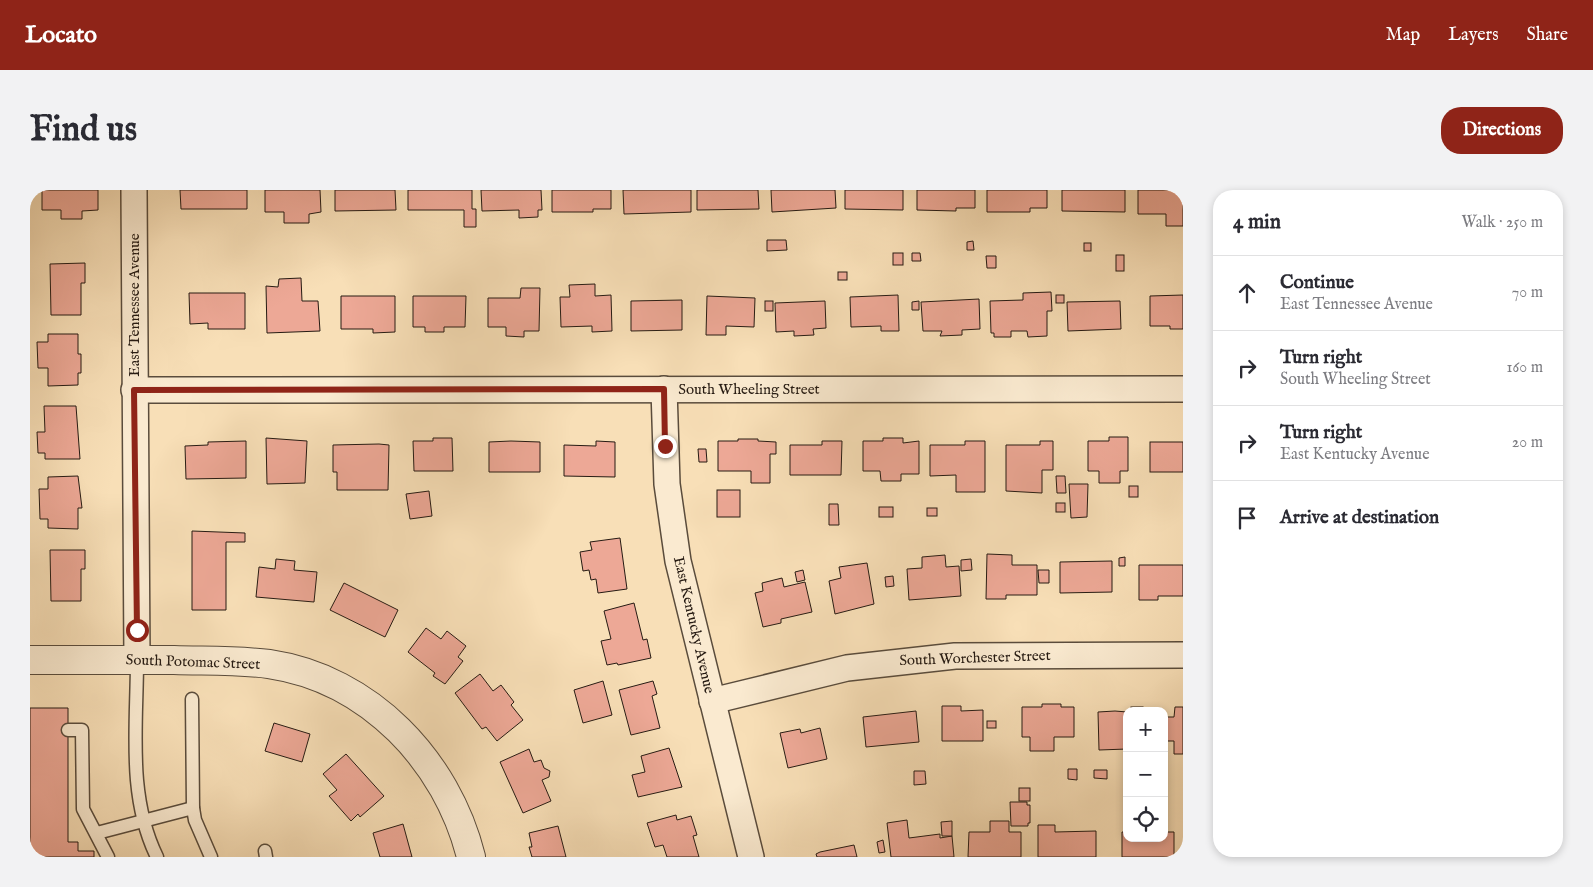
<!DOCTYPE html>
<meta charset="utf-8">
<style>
body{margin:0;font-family:"IM FELL English",serif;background:#f2f2f3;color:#2b2b33}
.controls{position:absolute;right:15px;bottom:15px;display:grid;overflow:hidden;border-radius:10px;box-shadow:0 2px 8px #0003}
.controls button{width:45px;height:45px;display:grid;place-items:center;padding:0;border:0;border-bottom:1px solid #e1e1e2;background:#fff;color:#2b2b33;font:25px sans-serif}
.stop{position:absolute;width:15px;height:15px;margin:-11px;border:4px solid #8f2418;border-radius:50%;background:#fff}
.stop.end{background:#8f2418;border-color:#fff;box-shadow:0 1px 5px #0008}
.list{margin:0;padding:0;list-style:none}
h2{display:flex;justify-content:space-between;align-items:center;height:65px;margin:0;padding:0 20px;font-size:21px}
h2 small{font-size:16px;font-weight:400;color:#7c7c81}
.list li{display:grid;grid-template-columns:32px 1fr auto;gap:15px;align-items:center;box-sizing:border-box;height:75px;padding:0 20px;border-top:1px solid #e1e1e2}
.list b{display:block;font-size:19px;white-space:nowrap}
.list p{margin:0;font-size:16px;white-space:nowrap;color:#7c7c81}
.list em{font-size:16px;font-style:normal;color:#7c7c81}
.icon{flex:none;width:28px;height:28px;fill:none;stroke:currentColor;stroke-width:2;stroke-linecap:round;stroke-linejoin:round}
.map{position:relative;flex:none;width:1153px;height:667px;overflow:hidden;border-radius:20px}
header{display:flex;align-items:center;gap:30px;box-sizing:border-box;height:70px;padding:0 25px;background:#8f2418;color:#fff}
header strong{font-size:24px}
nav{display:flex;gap:28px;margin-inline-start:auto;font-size:18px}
.intro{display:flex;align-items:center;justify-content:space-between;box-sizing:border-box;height:120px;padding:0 30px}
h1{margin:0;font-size:35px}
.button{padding:12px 22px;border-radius:20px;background:#8f2418;color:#fff;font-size:18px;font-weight:700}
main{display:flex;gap:30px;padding:0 30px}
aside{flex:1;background:#fff;border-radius:20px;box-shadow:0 2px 8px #0003}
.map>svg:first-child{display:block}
.building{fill:#eda896;stroke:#261b13}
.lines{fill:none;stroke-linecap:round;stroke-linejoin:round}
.service-casing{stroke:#5a4c3c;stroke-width:15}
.minor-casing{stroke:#5a4c3c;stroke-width:28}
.tertiary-casing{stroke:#5a4c3c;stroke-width:30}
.service{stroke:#faead0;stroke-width:12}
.minor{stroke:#faead0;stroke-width:25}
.tertiary{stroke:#faead0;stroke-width:28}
.route{stroke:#8f2418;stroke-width:6}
.labels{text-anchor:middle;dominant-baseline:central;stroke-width:4.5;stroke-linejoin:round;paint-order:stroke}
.street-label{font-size:15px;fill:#261b13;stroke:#faead0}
</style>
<header>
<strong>Locato</strong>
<nav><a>Map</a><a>Layers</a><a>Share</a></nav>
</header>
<div class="intro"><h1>Find us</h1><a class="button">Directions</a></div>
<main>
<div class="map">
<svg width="1153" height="667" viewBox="0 0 1153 667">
<rect width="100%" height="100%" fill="#f8dfb7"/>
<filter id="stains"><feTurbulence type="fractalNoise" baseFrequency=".004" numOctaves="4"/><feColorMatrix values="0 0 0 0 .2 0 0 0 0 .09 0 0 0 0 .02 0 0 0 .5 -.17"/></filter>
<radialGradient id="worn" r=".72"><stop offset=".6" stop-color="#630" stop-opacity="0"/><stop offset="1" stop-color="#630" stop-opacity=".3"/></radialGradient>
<g class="building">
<polygon points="12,0 68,0 68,20 52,21 52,29 31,29 31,20 12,20"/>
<polygon points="150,0 217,0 217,19 151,19"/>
<polygon points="235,0 290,0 291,22 279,24 279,33 254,33 254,22 235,22"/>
<polygon points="305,0 365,0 366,20 305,21"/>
<polygon points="378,0 442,0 442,19 446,19 446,37 434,37 434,20 378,20"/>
<polygon points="451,0 511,0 512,20 508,20 508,27 489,28 489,20 452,21"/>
<polygon points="522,0 581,0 581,19 563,19 563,22 522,22"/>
<polygon points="593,0 661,0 661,22 594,24"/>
<polygon points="667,0 728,0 729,19 667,20"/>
<polygon points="741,0 805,0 806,18 742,22"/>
<polygon points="815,0 873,0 873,20 815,19"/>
<polygon points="887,0 945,0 945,18 926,18 926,21 887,20"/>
<polygon points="957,0 1017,0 1017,18 1000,18 1000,22 957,22"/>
<polygon points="1032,0 1095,0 1095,22 1032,21"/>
<polygon points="1108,0 1153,0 1153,36 1136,36 1136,24 1108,24"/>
<polygon points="737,50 756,50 757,60 737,61"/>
<polygon points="943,51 944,60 937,60 937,52"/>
<rect x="1054" y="53" width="7" height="8"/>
<rect x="863" y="63" width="10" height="12"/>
<polygon points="882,63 890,63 891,71 882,71"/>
<rect x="1086" y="65" width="8" height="16"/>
<polygon points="956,66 966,66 966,78 957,78"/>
<polygon points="55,73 55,93 51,93 51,125 21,125 20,74"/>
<rect x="808" y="82" width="9" height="8"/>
<polygon points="271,88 272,111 288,111 290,141 237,143 236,96 248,97 249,89"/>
<polygon points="565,94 565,106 581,105 582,141 562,142 562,136 531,137 530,107 540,107 539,95"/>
<polygon points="491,98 510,98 509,141 494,141 494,147 476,146 476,137 458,137 458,108 490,108"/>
<polygon points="1021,102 1022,121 1017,121 1017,146 998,147 997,141 981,141 981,147 964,147 964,143 961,143 960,111 993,110 993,103"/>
<polygon points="159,103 215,103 215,139 178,139 178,133 160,134"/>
<polygon points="868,105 869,141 851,141 851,136 821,137 820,107"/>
<rect x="1026" y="105" width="8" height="8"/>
<polygon points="1153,105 1153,139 1140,139 1140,136 1120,136 1120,106"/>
<polygon points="311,106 365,106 365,142 343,143 343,139 311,139"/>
<polygon points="383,106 436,106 435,137 414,137 414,142 395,142 395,137 383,137"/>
<polygon points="677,106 725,108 724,137 696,136 696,145 676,145"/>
<polygon points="949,109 950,139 932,140 932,145 910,146 912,141 893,141 891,112"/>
<polygon points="652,110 652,140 601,141 601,111"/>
<rect x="735" y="111" width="8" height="10"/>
<polygon points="795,111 796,138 783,139 784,145 764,146 764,141 746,142 745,113"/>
<polygon points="889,111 889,120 882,120 882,112"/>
<polygon points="1090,111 1091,139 1038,141 1037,112"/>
<polygon points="18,144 48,144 48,164 51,164 51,183 48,183 48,195 18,196 18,178 8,178 7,152 18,152"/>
<polygon points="14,216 46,216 50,269 15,269 15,263 8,263 7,242 15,242"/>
<polygon points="1079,247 1098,247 1098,281 1090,281 1090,293 1069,293 1069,281 1058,281 1058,251 1079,251"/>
<polygon points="236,248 277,251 275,293 237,294"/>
<polygon points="403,248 422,248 423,281 384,281 383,251 403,251"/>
<polygon points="853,248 873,248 873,253 889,251 889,284 871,284 871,291 851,291 850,281 833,281 833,251 853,251"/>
<polygon points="708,249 728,249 728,251 746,252 746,264 740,264 740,293 721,293 721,281 688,281 688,251 708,251"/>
<polygon points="216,251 216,288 156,289 155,256 178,255 178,252"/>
<polygon points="481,251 510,252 510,282 459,282 459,252"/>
<polygon points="566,251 585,252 585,287 534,286 534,255 566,256"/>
<polygon points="792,251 812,251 811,285 760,285 760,255 792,255"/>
<polygon points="935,251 955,251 955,302 926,302 926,285 900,286 900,255 935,255"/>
<polygon points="1010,251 1023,251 1023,280 1012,280 1012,303 976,301 976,255 1010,255"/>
<rect x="1120" y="252" width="33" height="30"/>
<polygon points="349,254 359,255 358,300 307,300 307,282 303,282 303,255"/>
<polygon points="668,259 676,259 677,272 669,272"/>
<polygon points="48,286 52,318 48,318 48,339 18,338 18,329 10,329 9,299 18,299 18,287"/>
<polygon points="1026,286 1035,286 1036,303 1027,303"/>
<polygon points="1039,294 1058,294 1057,327 1041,328"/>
<rect x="1099" y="296" width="9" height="11"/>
<rect x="687" y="300" width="23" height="27"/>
<polygon points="399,301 402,326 380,329 376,304"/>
<rect x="1026" y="313" width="9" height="9"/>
<polygon points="799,314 808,314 809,335 799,335"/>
<rect x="849" y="317" width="14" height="10"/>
<rect x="897" y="318" width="10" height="8"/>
<polygon points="162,341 215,343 215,352 196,352 196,420 162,420"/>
<polygon points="590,348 597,399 568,403 566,389 561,390 559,380 553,381 550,362 562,360 560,352"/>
<polygon points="20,360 55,360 55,379 51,379 51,411 21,411"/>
<polygon points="957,364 982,365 982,375 1007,375 1007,405 976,405 976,409 956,409"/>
<polygon points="915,365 916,377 929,376 931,406 879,410 877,379 892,378 892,367"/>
<polygon points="1095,367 1095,376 1089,376 1089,368"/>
<polygon points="246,369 265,371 264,380 287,382 284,412 226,407 229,377 245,379"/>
<polygon points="941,369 942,380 931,381 931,370"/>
<polygon points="1082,371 1082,402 1030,403 1030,372"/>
<polygon points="837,373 844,414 805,424 799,391 811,388 809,377"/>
<polygon points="1109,375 1153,375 1153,406 1128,406 1128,410 1109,410"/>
<polygon points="773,380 775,390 767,392 765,382"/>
<polygon points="1008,380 1019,380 1019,393 1009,393"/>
<polygon points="863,386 864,396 856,397 855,387"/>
<polygon points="752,388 754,397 775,392 782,422 751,429 751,433 733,437 725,403 733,401 732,393"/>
<polygon points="314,393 368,420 355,447 300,420"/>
<polygon points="604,413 613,450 617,449 621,468 588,475 587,473 577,475 571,451 581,449 574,421"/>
<polygon points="396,438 411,449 417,441 436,456 428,467 433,471 415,494 403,486 405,483 378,462"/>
<polygon points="450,484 463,501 471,495 484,512 481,515 493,530 467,551 456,537 452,539 425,503"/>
<polygon points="573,491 582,525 553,533 544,500"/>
<polygon points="623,491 627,504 622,506 630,538 601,545 589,500"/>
<polygon points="1012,514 1031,514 1031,517 1044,517 1044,547 1024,547 1024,561 1000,561 1000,547 992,547 992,517 1012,517"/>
<polygon points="912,516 931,516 931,521 953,520 953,551 912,551"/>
<rect x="1101" y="517" width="12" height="4"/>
<polygon points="1145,517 1153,517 1153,564 1144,564 1144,551 1136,551 1136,527 1144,527"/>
<polygon points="0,518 38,518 38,652 48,652 48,661 64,661 64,667 0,667"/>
<polygon points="886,521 889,552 836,557 833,527"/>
<polygon points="1085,521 1097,522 1097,559 1069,560 1068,522"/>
<rect x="957" y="531" width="9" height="7"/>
<polygon points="244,533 280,544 272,572 235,561"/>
<polygon points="790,538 797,569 758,578 750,543 770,539 771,543"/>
<polygon points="639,558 652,597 608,607 602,585 615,582 611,566"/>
<polygon points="499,559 504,572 511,570 514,578 520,581 519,587 512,590 521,611 493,623 470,572"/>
<polygon points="316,564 354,606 330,627 328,624 321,631 299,606 307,600 293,584"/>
<polygon points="1038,579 1047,579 1047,590 1038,589"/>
<polygon points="1064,580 1077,580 1077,589 1064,588"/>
<polygon points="884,581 895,581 896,594 884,595"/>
<rect x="989" y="598" width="11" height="13"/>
<polygon points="980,612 997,612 997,615 1000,615 1000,633 998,633 998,636 981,636"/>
<polygon points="646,625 647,630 661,626 667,645 663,646 669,667 637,667 633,655 625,657 617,633"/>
<polygon points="877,630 879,648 910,644 910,648 922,646 924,667 861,667 857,633"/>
<polygon points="922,631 922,646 912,646 911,632"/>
<polygon points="960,631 979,631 979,642 991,642 991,667 938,667 939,642 960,642"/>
<polygon points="373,634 382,667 350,667 343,643"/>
<polygon points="1008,635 1025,635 1025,642 1066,641 1066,667 1008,667"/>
<polygon points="528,636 536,667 502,667 499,657 502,657 499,643"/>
<polygon points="1092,642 1097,642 1097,648 1134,648 1134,642 1144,642 1144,667 1092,667"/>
<polygon points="853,650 855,662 849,663 847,652"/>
<polygon points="824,655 827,667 787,667 786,664 790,662"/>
</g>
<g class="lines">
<defs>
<g id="service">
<path d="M107,470C107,536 97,606 127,667"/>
<polyline points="162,509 163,618 165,630 181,667"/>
<polyline points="38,540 52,540 53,619 78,667"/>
<polyline points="67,643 163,618"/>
<polyline points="235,661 236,667"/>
</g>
<g id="minor">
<polyline points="104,0 107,470"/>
<polyline points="634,199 637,294 648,371 721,667"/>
<polyline points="104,200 1153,199"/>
<polyline points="682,511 817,478 925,466 1153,465"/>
</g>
<path id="tertiary" d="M0,470C48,470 96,470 144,470C176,471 208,470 239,474C340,489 417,571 441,667"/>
</defs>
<use href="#service" class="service-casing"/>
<use href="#minor" class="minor-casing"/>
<use href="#tertiary" class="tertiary-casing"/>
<use href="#service" class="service"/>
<use href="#minor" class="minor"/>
<use href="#tertiary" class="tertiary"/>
</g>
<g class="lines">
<polyline class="route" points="107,440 104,200 634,199 635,256"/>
</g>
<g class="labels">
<g class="street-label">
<text transform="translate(104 115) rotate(-90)">East Tennessee Avenue</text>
<text x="719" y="199">South Wheeling Street</text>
<text transform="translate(664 435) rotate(77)">East Kentucky Avenue</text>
<text transform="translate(945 468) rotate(-2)">South Worchester Street</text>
<text transform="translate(163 472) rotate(2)">South Potomac Street</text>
</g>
</g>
<rect width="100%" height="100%" filter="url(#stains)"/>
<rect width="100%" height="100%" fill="url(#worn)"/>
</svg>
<div class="controls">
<button>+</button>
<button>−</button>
<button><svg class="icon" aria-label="locate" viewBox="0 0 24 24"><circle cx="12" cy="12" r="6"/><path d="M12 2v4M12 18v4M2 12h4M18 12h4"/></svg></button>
</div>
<div class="stop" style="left:107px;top:440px"></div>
<div class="stop end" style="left:635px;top:256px"></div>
</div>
<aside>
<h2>4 min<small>Walk · 250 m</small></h2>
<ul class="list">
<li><svg class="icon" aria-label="ahead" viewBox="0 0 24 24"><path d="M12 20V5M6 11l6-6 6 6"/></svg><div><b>Continue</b><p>East Tennessee Avenue</p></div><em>70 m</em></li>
<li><svg class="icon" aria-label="right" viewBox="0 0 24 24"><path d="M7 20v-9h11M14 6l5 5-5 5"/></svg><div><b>Turn right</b><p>South Wheeling Street</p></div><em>160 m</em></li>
<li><svg class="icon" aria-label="right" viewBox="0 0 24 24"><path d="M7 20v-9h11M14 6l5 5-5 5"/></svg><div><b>Turn right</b><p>East Kentucky Avenue</p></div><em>20 m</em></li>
<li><svg class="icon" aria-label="arrive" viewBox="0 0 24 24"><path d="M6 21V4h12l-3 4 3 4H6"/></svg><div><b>Arrive at destination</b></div></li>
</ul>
</aside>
</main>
